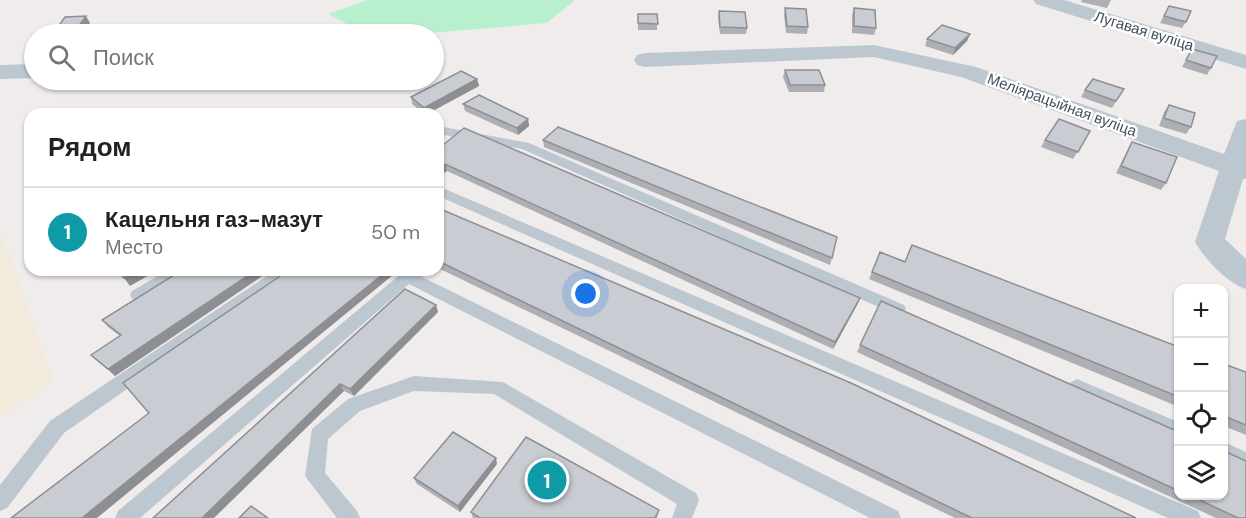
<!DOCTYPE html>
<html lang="ru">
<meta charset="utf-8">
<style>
body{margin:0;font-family:"DM Sans",sans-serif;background:#f6f6f6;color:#222}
.controls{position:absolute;right:18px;bottom:18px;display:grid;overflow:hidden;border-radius:12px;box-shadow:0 2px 4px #0004}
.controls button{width:54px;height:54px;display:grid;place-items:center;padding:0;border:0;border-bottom:2px solid #e0e0e0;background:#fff;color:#222;font:30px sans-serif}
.you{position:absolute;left:586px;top:294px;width:21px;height:21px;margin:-15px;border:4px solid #fff;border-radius:50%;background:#1a73e8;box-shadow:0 0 0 9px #1a73e833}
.badge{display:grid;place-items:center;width:39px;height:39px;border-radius:50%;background:#b45309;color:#fff;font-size:20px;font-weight:700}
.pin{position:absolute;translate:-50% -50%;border:3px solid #fff;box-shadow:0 2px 6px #0006}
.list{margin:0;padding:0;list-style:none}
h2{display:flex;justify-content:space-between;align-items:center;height:78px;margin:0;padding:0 24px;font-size:26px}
h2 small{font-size:20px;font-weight:400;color:#767676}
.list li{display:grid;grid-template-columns:39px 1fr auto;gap:18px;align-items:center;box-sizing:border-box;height:90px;padding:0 24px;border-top:2px solid #e0e0e0}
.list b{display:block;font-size:22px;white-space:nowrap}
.list p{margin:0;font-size:20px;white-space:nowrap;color:#767676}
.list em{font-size:20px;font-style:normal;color:#767676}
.icon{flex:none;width:33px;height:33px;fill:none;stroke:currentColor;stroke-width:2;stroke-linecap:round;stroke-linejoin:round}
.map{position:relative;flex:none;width:1246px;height:518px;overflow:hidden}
.search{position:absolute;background:#fff;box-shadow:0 2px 4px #0004;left:24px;top:24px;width:420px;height:66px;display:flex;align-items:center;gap:15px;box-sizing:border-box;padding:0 21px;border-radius:33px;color:#767676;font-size:22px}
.panel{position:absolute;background:#fff;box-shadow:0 2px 4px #0004;left:24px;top:108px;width:420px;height:168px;border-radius:18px}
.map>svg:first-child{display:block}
.green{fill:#b8f0cd}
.sand{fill:#f2ebdc}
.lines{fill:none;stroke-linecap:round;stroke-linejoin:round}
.lane{fill:#bcc7d0;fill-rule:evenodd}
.street{fill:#bcc7d0;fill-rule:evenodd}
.wall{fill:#adafb5}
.shaded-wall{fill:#8d8f93}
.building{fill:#c9ccd2;stroke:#8d8f93;stroke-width:1.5}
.labels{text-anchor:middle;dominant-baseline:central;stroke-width:5;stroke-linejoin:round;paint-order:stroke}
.far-street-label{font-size:15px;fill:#44505b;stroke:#fff}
</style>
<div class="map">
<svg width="1246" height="518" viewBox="0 0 1246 518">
<rect width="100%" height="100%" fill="#f0ecec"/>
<polygon class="green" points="368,0 575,0 547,23 417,34 366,34 328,14"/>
<polygon class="sand" points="0,229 54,381 0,416"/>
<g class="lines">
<g class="lane">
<polygon points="438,126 529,143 904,305 906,309 904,313 898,315 892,313 522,149 438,134"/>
<polygon points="438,188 445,189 1198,511 1201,518 1168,518 438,196"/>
<polygon points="168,270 188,270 185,274 144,299 132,299 130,295 132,291"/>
<polygon points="276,270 295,270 292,274 64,433 7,508 0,511 0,485 50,421"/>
<polygon points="408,270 898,511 901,518 870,518 409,284 140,518 115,518 118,511 403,272"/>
<polygon points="414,376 503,382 696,493 699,500 692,518 672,518 677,504 494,394 414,391 360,411 328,439 325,473 357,511 360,518 337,518 305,476 312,429 348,399"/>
<polygon points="1077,379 1178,422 1178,439 1071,392 1068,387 1071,382"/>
<polygon points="1224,442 1246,452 1246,470 1224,460"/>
</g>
<g class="street">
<polygon points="1033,0 1064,0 1246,55 1246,69 1036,4"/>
<path d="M874,45L976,67L1224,154L1237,121L1246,119V179H1243L1225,239L1246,259V289C1227,283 1205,259 1195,242L1219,171L961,77L874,57L645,67L637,65L634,60L637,55L645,53Z"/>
<polygon points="34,64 34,78 0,79 0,65"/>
</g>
</g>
<g class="wall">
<polygon points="1082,0 1111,0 1107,8 1081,2"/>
<polygon points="1169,6 1186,22 1182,28 1160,23"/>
<polygon points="785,8 808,27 807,34 786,33 784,15"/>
<polygon points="854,8 876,28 874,35 852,33 852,15"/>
<polygon points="719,11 747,28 746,34 720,34 718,18"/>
<rect x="638" y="14" width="19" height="16"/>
<polygon points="970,34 967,41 953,55 925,46 927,39"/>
<polygon points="1192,49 1211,68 1207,75 1182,67"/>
<polygon points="785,70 825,85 824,92 789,92 783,77"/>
<polygon points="477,79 479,86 427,114 424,114 412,104 411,97"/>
<polygon points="1124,89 1112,108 1081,97 1085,90"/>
<polygon points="463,104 528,119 529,126 518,135 465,111"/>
<polygon points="1169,105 1191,127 1186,134 1159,126 1164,112"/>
<polygon points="1090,131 1073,159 1041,147 1045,140"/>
<polygon points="543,140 832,258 830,265 544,147"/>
<polygon points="1132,142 1166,183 1161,190 1116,173 1128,149"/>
<polygon points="438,149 857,305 833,349 447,171"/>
<polygon points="438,208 1136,518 955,518 438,268"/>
<polygon points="880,252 905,261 1179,347 1179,407 869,279"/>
<polygon points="182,270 271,270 115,376 91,355 120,336 108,327 102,320"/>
<polygon points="881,301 1179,432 1179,495 1224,495 1246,518 1216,518 857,352"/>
<polygon points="436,305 438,312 354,396 344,391 153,518"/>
<polygon points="1224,364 1246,372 1246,435 1224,426"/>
<polygon points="497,464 460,512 417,484 414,478"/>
<polygon points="659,510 657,518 473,518 471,512"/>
</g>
<g class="shaded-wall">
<polygon points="86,16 90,23 82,34 73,34"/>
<polygon points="970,34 967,41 953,55 955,48"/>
<polygon points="477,79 479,86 427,114 425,114 424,108"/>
<polygon points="528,119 529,126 518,135 517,128"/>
<polygon points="445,164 447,171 438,177 438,169"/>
<polygon points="140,270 158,270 130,286 124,278"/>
<polygon points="256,270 271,270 115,376 108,369"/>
<polygon points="388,270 399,270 97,518 82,518"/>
<polygon points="860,298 857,305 833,349 835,342"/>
<polygon points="436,305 438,312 354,396 350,389"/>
<polygon points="340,384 344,391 214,518 202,518"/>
<polygon points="496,458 497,464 460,512 458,506"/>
</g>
<g class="building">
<polygon points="1169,6 1191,11 1186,22 1164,16"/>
<polygon points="785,8 806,9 808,27 787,26"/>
<polygon points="854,8 875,10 876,28 854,26"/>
<polygon points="719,11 745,12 747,28 720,27"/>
<polygon points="638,14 657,14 658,24 638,23"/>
<polygon points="86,16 73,34 53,34 65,17"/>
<polygon points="942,25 970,34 955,48 927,39"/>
<polygon points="1192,49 1217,56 1211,68 1186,60"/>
<polygon points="785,70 819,70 825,85 790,85"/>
<polygon points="461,71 477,79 424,108 411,97"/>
<polygon points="1093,79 1124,89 1116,101 1085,90"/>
<polygon points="479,95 528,119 517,128 463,104"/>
<polygon points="1169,105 1195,113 1191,127 1164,118"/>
<polygon points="395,110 401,114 387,114"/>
<polygon points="1059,119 1090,131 1078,152 1045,140"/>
<polygon points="558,127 837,237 832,258 543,140"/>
<polygon points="464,128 860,298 835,342 445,164 438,169 438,149"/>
<polygon points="1132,142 1177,157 1166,183 1121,166"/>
<polygon points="438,208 851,383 1136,518 972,518 438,261"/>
<polygon points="912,245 1179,347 1179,397 872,272 880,252 905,262"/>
<polygon points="117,270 140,270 124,278"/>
<polygon points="182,270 256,270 108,369 91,355 121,335 102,320"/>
<polygon points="289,270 388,270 82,518 11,518 149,413 123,383"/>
<polygon points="405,289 436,305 350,389 340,384 202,518 153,518"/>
<polygon points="881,301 1179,432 1179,491 860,345"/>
<polygon points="1224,364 1246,372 1246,425 1224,416"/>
<polygon points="453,432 496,458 458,506 414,478"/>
<polygon points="526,437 659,510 655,518 480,518 471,512"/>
<polygon points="1224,451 1246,461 1246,518 1238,518 1189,495 1224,495"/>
<polygon points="251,506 268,518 239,518"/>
</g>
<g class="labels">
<g class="far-street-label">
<text transform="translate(1144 31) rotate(17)">Лугавая вуліца</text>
<text transform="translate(1062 105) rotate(20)">Меліярацыйная вуліца</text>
</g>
</g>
</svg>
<div class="controls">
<button>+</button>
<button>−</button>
<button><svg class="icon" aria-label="locate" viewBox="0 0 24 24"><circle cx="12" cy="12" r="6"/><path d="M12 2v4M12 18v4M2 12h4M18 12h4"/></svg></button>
<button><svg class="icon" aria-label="layers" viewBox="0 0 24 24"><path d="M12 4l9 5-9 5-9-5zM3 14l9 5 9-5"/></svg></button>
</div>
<div class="you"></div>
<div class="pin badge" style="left:547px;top:480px;background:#0f9aa8">1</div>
<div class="search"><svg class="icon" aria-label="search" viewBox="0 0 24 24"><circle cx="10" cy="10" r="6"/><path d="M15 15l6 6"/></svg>Поиск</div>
<section class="panel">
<h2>Рядом<small></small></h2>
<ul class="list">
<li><span class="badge" style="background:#0f9aa8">1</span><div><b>Кацельня газ-мазут</b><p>Место</p></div><em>50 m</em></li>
</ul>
</section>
</div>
